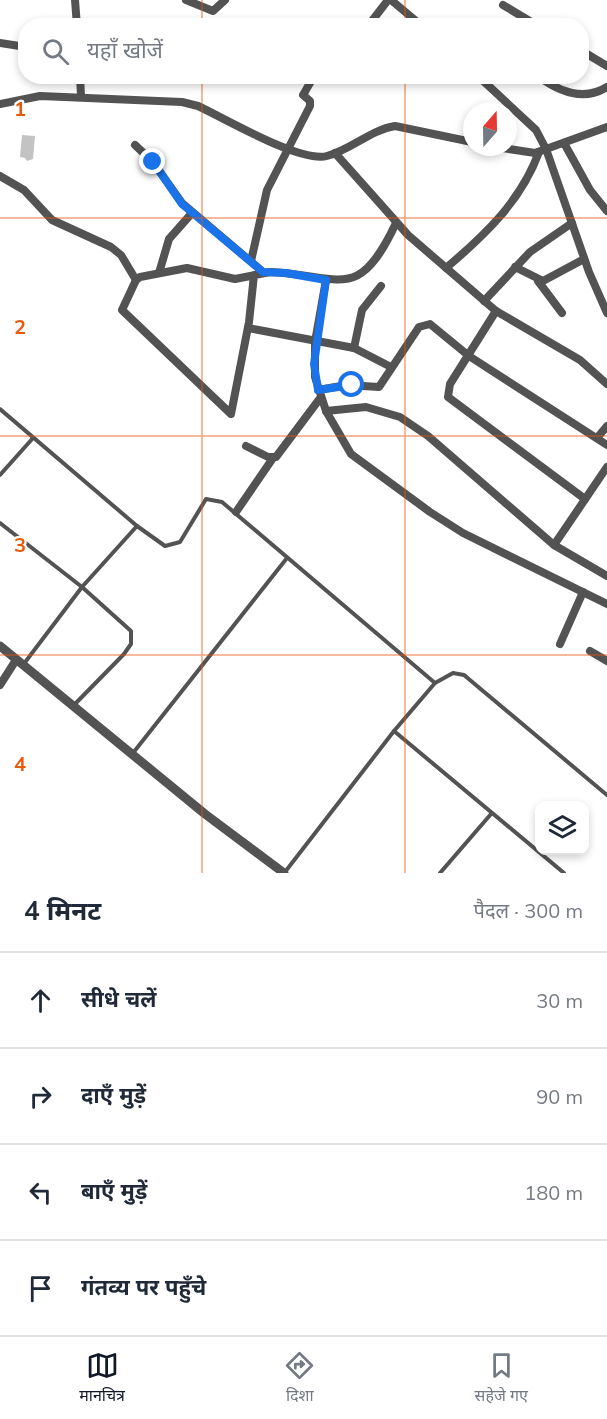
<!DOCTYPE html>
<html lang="hi">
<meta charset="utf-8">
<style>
body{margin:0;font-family:Mulish,"Noto Sans Devanagari",sans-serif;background:#f2f2f3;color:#1f2937}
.controls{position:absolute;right:18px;bottom:18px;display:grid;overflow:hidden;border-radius:12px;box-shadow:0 3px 9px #0003}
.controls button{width:54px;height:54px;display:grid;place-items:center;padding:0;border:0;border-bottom:2px solid #e0e1e3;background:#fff;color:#1f2937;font:30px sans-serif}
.compass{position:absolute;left:463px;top:102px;width:54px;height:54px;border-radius:50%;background:#fff;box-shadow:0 3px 9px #0003;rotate:20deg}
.stop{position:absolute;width:18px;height:18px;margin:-14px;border:4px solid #1a73e8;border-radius:50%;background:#fff}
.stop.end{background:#1a73e8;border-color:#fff;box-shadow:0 2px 6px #0008}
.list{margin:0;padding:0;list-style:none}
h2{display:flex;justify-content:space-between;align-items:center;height:78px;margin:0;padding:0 24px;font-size:26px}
h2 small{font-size:20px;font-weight:400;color:#747a83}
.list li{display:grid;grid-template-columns:39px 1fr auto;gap:18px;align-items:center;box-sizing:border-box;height:96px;padding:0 24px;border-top:2px solid #e0e1e3}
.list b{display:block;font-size:22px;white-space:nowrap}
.list em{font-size:20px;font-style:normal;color:#747a83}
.icon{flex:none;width:33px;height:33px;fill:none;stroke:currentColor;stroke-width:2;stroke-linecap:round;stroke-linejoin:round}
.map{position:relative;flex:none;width:607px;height:873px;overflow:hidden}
.search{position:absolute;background:#fff;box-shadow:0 3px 9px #0003;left:18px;right:18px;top:18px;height:66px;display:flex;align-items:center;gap:15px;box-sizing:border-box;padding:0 21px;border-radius:24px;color:#747a83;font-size:22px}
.sheet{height:462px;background:#fff}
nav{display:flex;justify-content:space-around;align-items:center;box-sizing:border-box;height:84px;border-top:2px solid #e0e1e3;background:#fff;font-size:16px;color:#747a83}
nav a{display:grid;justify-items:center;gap:3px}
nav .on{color:#111827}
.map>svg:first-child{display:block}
.building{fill:#c3c3c3}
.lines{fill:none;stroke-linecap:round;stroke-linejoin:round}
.service{stroke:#535353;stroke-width:4}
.minor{stroke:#535353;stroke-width:8}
.tertiary{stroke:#535353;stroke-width:9}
.route{stroke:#1a73e8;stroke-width:8}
.grid{fill:none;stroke:#e8590c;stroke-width:1.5;stroke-opacity:0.55}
.grid-label{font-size:20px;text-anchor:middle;font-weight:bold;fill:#e8590c;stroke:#fff;stroke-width:4.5;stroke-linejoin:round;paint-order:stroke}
</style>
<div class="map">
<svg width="607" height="873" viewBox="0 0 607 873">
<rect width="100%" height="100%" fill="#fff"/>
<polygon class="building" points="22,135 35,136 33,159 27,161 25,158 20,157"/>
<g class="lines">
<g class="service">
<polyline points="0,409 137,526 165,546 180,542 206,499 222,502 435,683"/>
<polyline points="0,475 33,438"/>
<polyline points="0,523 82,587 131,631 131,644 124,654 73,706"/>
<polyline points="23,665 82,587 137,526"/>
<polyline points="394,731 564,873"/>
<polyline points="133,753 287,558"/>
<polyline points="285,872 394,731 435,683 453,673 464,675 607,795"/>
<polyline points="440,873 491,814"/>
</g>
<g class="minor">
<polyline points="75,0 77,26"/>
<polyline points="186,0 213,11 225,0"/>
<polyline points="391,0 422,26"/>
<polyline points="503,5 538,26"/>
<polyline points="368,26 388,0"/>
<polyline points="0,43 26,47"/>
<polyline points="582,51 607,66"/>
<polyline points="80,76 81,96"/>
<polyline points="478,76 536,130 546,149 589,272 607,313"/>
<path d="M538,76C558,91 583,102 607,87"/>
<path d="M0,104L40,96L182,102L198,106C226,119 300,163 327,156C351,150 370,130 395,126L472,142"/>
<polyline points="564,143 590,190 607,211"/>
<polyline points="135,145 153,162 182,203 263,272"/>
<polyline points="496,147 535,153 607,127"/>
<polyline points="335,153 408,235 496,311 580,360 607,384"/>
<polyline points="0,176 24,190 52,220 111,247 121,255 136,280"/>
<polyline points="251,261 267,190 310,106 310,101 303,95 314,76"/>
<polyline points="515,267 543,281 584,259"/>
<path d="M446,268C485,235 521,201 539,152"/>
<polyline points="159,273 169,239 192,213"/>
<path d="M254,275L249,322L231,414L122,310L136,280L140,277L187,268L235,279L270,272C341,275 358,304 396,223"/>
<polyline points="326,280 315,342 315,377 326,411 351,454 430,512 463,533 607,604"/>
<polyline points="538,281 562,313"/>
<polyline points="484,301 530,252 572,223"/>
<polyline points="496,311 450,384 448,397 585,499"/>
<polyline points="248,328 354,348 391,367"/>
<polyline points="354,348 362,310 381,286"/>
<polyline points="318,390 347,385 379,387 419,327 430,324 469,356 607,445"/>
<polyline points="326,411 366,407 400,417 428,436 554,545 607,576"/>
<polyline points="597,438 607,426"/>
<polyline points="246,446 268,457 276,457 321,397"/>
<polyline points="236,512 273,458"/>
<polyline points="554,545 607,467"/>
<polyline points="560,644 583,592"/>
<polyline points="590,651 607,661"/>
<polyline points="0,685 16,660"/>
</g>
<polyline class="tertiary" points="0,646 205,814 284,873"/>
</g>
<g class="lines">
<polyline class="route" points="153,162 182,204 263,272 286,273 326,280 314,364 318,390 352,385"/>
</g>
<path class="grid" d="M202,0V26M405,0V26M202,76V873M405,76V873M0,218H607M0,436H607M0,655H607"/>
<g class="grid-label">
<text x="20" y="116">1</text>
<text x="20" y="334">2</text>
<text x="20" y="552">3</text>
<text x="20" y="771">4</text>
</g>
</svg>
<div class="controls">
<button><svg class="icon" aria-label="layers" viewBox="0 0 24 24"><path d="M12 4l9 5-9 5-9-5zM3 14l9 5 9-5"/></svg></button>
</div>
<svg class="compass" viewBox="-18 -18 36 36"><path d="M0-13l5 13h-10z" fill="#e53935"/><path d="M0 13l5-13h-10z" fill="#747a83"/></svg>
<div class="stop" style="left:352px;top:385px"></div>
<div class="stop end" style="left:153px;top:162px"></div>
<div class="search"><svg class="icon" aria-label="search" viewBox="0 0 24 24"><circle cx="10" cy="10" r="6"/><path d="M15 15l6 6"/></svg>यहाँ खोजें</div>
</div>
<section class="sheet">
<h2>4 मिनट<small>पैदल · 300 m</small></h2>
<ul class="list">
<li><svg class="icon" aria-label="ahead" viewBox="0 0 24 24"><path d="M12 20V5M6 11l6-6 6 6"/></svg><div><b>सीधे चलें</b></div><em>30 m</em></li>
<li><svg class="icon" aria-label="right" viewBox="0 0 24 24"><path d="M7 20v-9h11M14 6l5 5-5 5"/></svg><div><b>दाएँ मुड़ें</b></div><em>90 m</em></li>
<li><svg class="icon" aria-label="left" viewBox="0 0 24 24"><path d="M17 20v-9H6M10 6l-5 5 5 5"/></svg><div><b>बाएँ मुड़ें</b></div><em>180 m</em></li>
<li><svg class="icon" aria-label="arrive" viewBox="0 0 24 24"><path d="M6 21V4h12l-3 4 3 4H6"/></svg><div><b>गंतव्य पर पहुँचे</b></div></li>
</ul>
</section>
<nav>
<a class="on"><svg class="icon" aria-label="map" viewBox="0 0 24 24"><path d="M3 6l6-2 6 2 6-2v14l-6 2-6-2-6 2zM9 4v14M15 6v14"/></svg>मानचित्र</a>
<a><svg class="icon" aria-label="directions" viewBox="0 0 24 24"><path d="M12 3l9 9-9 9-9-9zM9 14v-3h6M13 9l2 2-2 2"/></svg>दिशा</a>
<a><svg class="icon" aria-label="saved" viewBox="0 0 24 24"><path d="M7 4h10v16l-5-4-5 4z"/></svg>सहेजे गए</a>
</nav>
